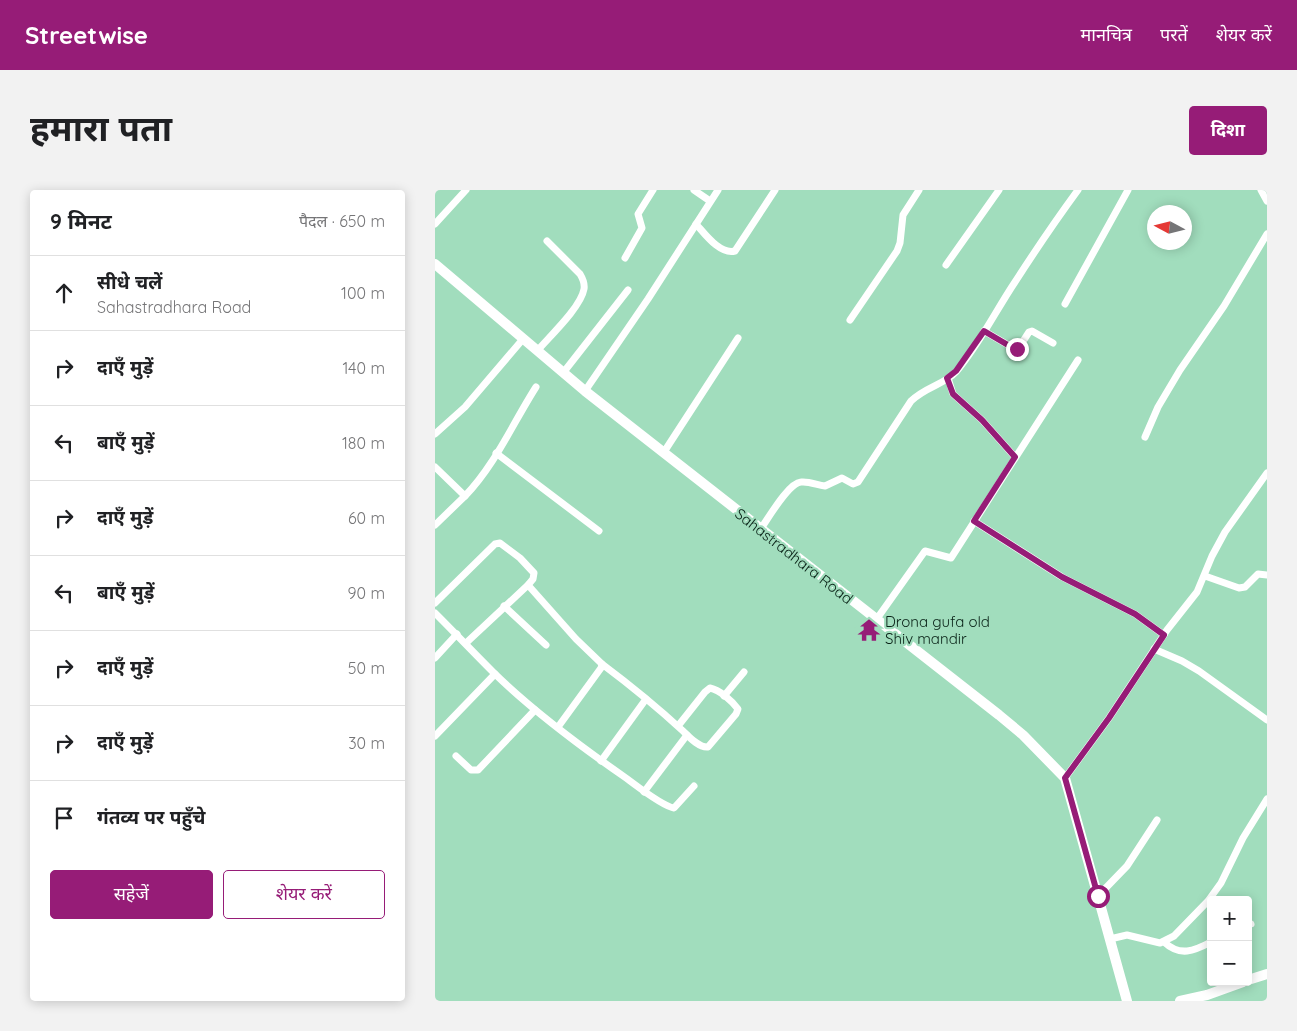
<!DOCTYPE html>
<html lang="hi">
<meta charset="utf-8">
<style>
body{margin:0;font-family:Quicksand,"Noto Sans Devanagari",sans-serif;background:#f2f2f2;color:#202124}
.controls{position:absolute;right:15px;bottom:15px;display:grid;overflow:hidden;border-radius:5px;box-shadow:0 2px 12px #0003}
.controls button{width:45px;height:45px;display:grid;place-items:center;padding:0;border:0;border-bottom:1px solid #e0e0e0;background:#fff;color:#202124;font:25px sans-serif}
.compass{position:absolute;left:712px;top:15px;width:45px;height:45px;border-radius:50%;background:#fff;box-shadow:0 2px 12px #0003;rotate:277deg}
.stop{position:absolute;width:15px;height:15px;margin:-11px;border:4px solid #961c77;border-radius:50%;background:#fff}
.stop.end{background:#961c77;border-color:#fff;box-shadow:0 1px 5px #0008}
.list{margin:0;padding:0;list-style:none}
h2{display:flex;justify-content:space-between;align-items:center;height:65px;margin:0;padding:0 20px;font-size:21px}
h2 small{font-size:16px;font-weight:400;color:#757577}
.list li{display:grid;grid-template-columns:32px 1fr auto;gap:15px;align-items:center;box-sizing:border-box;height:75px;padding:0 20px;border-top:1px solid #e0e0e0}
.list b{display:block;font-size:19px;white-space:nowrap}
.list p{margin:0;font-size:16px;white-space:nowrap;color:#757577}
.list em{font-size:16px;font-style:normal;color:#757577}
.actions{display:flex;gap:10px;padding:15px 20px}
.actions a{flex:1;padding:11px 0;border:1px solid #961c77;border-radius:5px;text-align:center;font-size:18px;color:#961c77}
.actions .main{background:#961c77;color:#fff}
.icon{flex:none;width:28px;height:28px;fill:none;stroke:currentColor;stroke-width:2;stroke-linecap:round;stroke-linejoin:round}
.map{position:relative;flex:none;width:832px;height:811px;overflow:hidden;border-radius:5px}
header{display:flex;align-items:center;gap:30px;box-sizing:border-box;height:70px;padding:0 25px;background:#961c77;color:#fff}
header strong{font-size:24px}
nav{display:flex;gap:28px;margin-inline-start:auto;font-size:18px}
.intro{display:flex;align-items:center;justify-content:space-between;box-sizing:border-box;height:120px;padding:0 30px}
h1{margin:0;font-size:35px}
.button{padding:12px 22px;border-radius:5px;background:#961c77;color:#fff;font-size:18px;font-weight:700}
main{display:flex;gap:30px;padding:0 30px}
aside{flex:1;background:#fff;border-radius:5px;box-shadow:0 2px 12px #0003}
.map>svg:first-child{display:block}
.lines{fill:none;stroke-linecap:round;stroke-linejoin:round}
.street{stroke:#fff;stroke-width:7}
.secondary{stroke:#fff;stroke-width:10}
.route{stroke:#961c77;stroke-width:6}
.labels{text-anchor:middle;dominant-baseline:central;stroke-width:4.5;stroke-linejoin:round;paint-order:stroke}
.street-label{font-size:15px;fill:#092217;stroke:#a1ddbd}
.poi-label{font-size:15px;fill:#092217;stroke:#a1ddbd;text-anchor:start}
</style>
<header>
<strong>Streetwise</strong>
<nav><a>मानचित्र</a><a>परतें</a><a>शेयर करें</a></nav>
</header>
<div class="intro"><h1>हमारा पता</h1><a class="button">दिशा</a></div>
<main>
<aside>
<h2>9 मिनट<small>पैदल · 650 m</small></h2>
<ul class="list">
<li><svg class="icon" aria-label="ahead" viewBox="0 0 24 24"><path d="M12 20V5M6 11l6-6 6 6"/></svg><div><b>सीधे चलें</b><p>Sahastradhara Road</p></div><em>100 m</em></li>
<li><svg class="icon" aria-label="right" viewBox="0 0 24 24"><path d="M7 20v-9h11M14 6l5 5-5 5"/></svg><div><b>दाएँ मुड़ें</b></div><em>140 m</em></li>
<li><svg class="icon" aria-label="left" viewBox="0 0 24 24"><path d="M17 20v-9H6M10 6l-5 5 5 5"/></svg><div><b>बाएँ मुड़ें</b></div><em>180 m</em></li>
<li><svg class="icon" aria-label="right" viewBox="0 0 24 24"><path d="M7 20v-9h11M14 6l5 5-5 5"/></svg><div><b>दाएँ मुड़ें</b></div><em>60 m</em></li>
<li><svg class="icon" aria-label="left" viewBox="0 0 24 24"><path d="M17 20v-9H6M10 6l-5 5 5 5"/></svg><div><b>बाएँ मुड़ें</b></div><em>90 m</em></li>
<li><svg class="icon" aria-label="right" viewBox="0 0 24 24"><path d="M7 20v-9h11M14 6l5 5-5 5"/></svg><div><b>दाएँ मुड़ें</b></div><em>50 m</em></li>
<li><svg class="icon" aria-label="right" viewBox="0 0 24 24"><path d="M7 20v-9h11M14 6l5 5-5 5"/></svg><div><b>दाएँ मुड़ें</b></div><em>30 m</em></li>
<li><svg class="icon" aria-label="arrive" viewBox="0 0 24 24"><path d="M6 21V4h12l-3 4 3 4H6"/></svg><div><b>गंतव्य पर पहुँचे</b></div></li>
</ul>
<div class="actions"><a class="main">सहेजें</a><a>शेयर करें</a></div>
</aside>
<div class="map">
<svg width="832" height="811" viewBox="0 0 832 811">
<rect width="100%" height="100%" fill="#a1ddbd"/>
<g class="lines">
<g class="street">
<polyline points="259,0 275,11"/>
<polyline points="826,0 832,11"/>
<polyline points="0,34 31,0"/>
<path d="M261,34C270,44 285,65 300,61L340,0"/>
<polyline points="190,68 207,38 203,24 218,0"/>
<polyline points="511,75 564,0"/>
<polyline points="630,114 693,0"/>
<polyline points="415,130 462,61 465,53 468,25 484,0"/>
<polyline points="549,141 580,159 583,159 594,142 597,141 618,153"/>
<path d="M102,161C115,146 146,117 149,99C150,93 148,89 145,84L112,51"/>
<polyline points="128,183 193,100"/>
<polyline points="513,188 518,204 547,230 580,267"/>
<polyline points="150,201 213,109 283,0"/>
<polyline points="0,244 30,217 88,149"/>
<polyline points="710,247 723,217 745,180 789,116 832,44"/>
<polyline points="229,262 303,148"/>
<polyline points="61,263 164,341"/>
<path d="M0,277L30,306C60,275 78,233 101,197"/>
<polyline points="539,331 627,387 700,424 729,445"/>
<polyline points="0,335 30,306"/>
<path d="M325,340C333,329 353,293 366,292C374,291 382,295 390,296L407,288L418,294L423,292L476,211C490,197 510,194 521,182C544,155 560,122 580,92C600,61 621,30 643,0"/>
<polyline points="770,386 804,398 810,397 823,384 832,385"/>
<polyline points="93,395 141,449 167,474 166,478 123,537"/>
<polyline points="0,413 60,354 65,353 85,368 99,383 98,389 93,395 31,453"/>
<polyline points="69,416 111,455"/>
<path d="M0,423C20,443 39,463 59,483C99,522 145,556 191,588C202,596 227,616 239,618L259,596"/>
<polyline points="441,430 490,361 516,368 643,170"/>
<polyline points="719,459 747,471 764,481 832,530"/>
<polyline points="0,468 22,444"/>
<path d="M167,474C195,495 222,517 248,541C254,547 264,558 273,557L301,524L303,519C297,511 285,500 275,498L270,502L243,536"/>
<polyline points="289,506 309,482"/>
<polyline points="0,546 60,484"/>
<polyline points="21,566 36,580 43,580 100,520"/>
<polyline points="166,571 211,509"/>
<polyline points="630,588 674,528 732,440 762,402 777,366 790,342 832,283"/>
<polyline points="209,602 252,545"/>
<polyline points="663,706 692,676 722,630"/>
<polyline points="813,735 816,734"/>
<polyline points="675,749 692,745 725,753 739,746 773,711 786,693 808,648 832,609"/>
<path d="M729,752C745,767 759,761 776,752"/>
</g>
<g class="secondary">
<polyline points="0,74 150,201 564,525 588,545 630,588 692,811"/>
<polyline points="813,790 832,784"/>
<polyline points="745,811 772,805 808,792"/>
</g>
</g>
<g class="lines">
<polyline class="route" points="582,159 578,158 549,141 521,181 512,188 518,204 547,230 580,267 539,331 627,387 700,424 729,445 674,528 630,588 663,706"/>
</g>
<defs>
<symbol id="temple-bare" viewBox="-9 -9 18 18"><path d="M0-6L5-2H3V0L6.5 2.5H4V6H1.5V3h-3V6H-4V2.5H-6.5L-3 0V-2H-5Z" fill="#961c77" stroke="#a1ddbd" stroke-width="2.5" paint-order="stroke"/></symbol>
</defs>
<g fill-rule="evenodd">
<use href="#temple-bare" x="418" y="424" width="32" height="32"/>
</g>
<g class="labels">
<g class="street-label">
<text transform="translate(359 366) rotate(38)">Sahastradhara Road</text>
</g>
<g class="poi-label">
<text x="450" y="431">Drona gufa old<tspan x="450" dy="17">Shiv mandir</tspan></text>
</g>
</g>
</svg>
<div class="controls">
<button>+</button>
<button>−</button>
</div>
<svg class="compass" viewBox="-18 -18 36 36"><path d="M0-13l5 13h-10z" fill="#e53935"/><path d="M0 13l5-13h-10z" fill="#757577"/></svg>
<div class="stop" style="left:663px;top:706px"></div>
<div class="stop end" style="left:582px;top:159px"></div>
</div>
</main>
